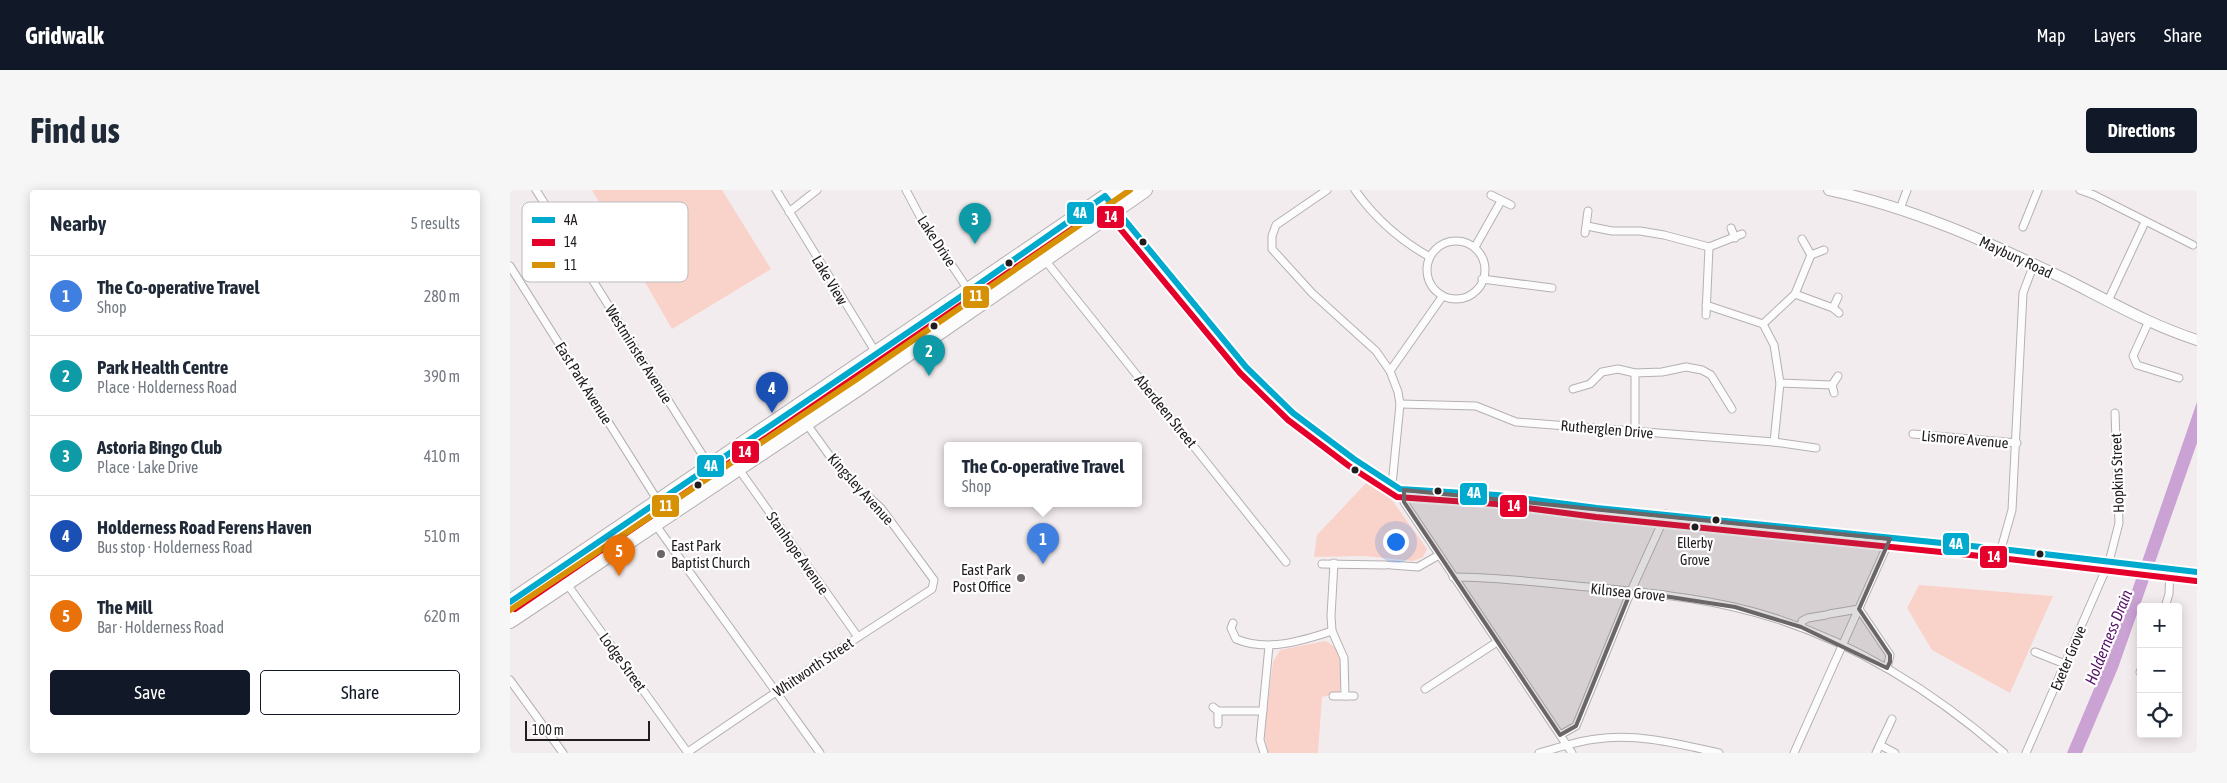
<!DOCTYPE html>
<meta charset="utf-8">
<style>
body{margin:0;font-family:"Asap Condensed",sans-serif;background:#f6f6f7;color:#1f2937}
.controls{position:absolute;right:15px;bottom:15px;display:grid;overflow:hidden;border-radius:5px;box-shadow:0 2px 12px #0003}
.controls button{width:45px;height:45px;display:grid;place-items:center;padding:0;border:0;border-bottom:1px solid #e0e1e3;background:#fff;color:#1f2937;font:25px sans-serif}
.scale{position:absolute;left:15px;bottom:12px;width:125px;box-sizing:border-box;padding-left:5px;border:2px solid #211d1e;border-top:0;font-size:14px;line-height:18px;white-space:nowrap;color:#211d1e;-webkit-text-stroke:4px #fff;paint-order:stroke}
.you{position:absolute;left:885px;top:351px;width:18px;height:18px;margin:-12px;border:4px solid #fff;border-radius:50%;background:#1a73e8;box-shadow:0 0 0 8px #1a73e833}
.badge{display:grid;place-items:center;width:32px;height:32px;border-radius:50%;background:#111827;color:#fff;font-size:16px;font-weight:700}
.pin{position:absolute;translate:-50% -41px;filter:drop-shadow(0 1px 2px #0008)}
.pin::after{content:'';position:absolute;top:26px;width:18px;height:15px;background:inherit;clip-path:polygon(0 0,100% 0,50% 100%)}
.popup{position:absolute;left:434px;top:252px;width:198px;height:65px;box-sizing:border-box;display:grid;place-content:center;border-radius:5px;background:#fff;filter:drop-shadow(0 1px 4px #0005);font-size:16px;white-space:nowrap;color:#747a83}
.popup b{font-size:19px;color:#1f2937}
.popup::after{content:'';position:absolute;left:50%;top:100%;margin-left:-10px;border:10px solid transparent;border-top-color:#fff}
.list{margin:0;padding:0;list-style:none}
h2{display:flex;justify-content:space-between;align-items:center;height:65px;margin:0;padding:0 20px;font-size:21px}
h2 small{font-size:16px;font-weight:400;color:#747a83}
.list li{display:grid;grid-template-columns:32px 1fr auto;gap:15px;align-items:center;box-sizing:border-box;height:80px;padding:0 20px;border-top:1px solid #e0e1e3}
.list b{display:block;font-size:19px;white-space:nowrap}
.list p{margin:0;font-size:16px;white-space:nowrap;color:#747a83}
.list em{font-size:16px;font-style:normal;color:#747a83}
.actions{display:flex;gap:10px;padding:15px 20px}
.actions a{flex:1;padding:11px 0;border:1px solid #111827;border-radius:5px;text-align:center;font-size:18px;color:#111827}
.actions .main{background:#111827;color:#fff}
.icon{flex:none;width:28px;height:28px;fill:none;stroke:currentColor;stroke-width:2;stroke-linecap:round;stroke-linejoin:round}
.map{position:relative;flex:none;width:1687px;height:563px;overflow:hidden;border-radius:5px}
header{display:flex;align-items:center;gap:30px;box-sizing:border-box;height:70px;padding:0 25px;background:#111827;color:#fff}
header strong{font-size:24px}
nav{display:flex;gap:28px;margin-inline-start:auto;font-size:18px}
.intro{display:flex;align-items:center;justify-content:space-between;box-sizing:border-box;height:120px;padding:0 30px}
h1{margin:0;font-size:35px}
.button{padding:12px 22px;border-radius:5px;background:#111827;color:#fff;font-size:18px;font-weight:700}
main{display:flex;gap:30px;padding:0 30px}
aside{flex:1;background:#fff;border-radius:5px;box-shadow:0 2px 12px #0003}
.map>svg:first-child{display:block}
.green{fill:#f9d3c9}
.water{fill:#caa2d4}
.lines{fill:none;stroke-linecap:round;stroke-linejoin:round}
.street-casing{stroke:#b5b0b2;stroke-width:9}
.secondary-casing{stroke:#b5b0b2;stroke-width:12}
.highway-casing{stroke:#b5b0b2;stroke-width:16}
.street{stroke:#fdfcfc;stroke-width:7}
.secondary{stroke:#fdfcfc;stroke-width:10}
.highway{stroke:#fdfcfc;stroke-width:14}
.bus-1-casing{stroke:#fff;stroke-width:10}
.bus-2-casing{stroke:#fff;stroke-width:10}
.bus-3-casing{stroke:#fff;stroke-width:10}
.bus-1{stroke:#00a9ce;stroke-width:6}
.bus-2{stroke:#e4002b;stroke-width:6}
.bus-3{stroke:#d79104;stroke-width:6}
.marked{fill:#6a6567;fill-opacity:0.2;stroke:#6a6567;stroke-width:4;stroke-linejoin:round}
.bus-dot{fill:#211d1e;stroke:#fff;stroke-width:2}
.poi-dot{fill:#6a6567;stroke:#fff;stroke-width:2}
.labels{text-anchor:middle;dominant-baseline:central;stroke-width:4.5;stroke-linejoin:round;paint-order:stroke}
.bus-label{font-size:14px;fill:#211d1e;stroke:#fff}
.street-label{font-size:15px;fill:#211d1e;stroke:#fff}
.poi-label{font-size:15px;fill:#211d1e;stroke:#fff;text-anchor:start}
.water-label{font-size:16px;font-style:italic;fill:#561268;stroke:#fff}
.key{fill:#fff;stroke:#bcbbbc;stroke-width:1}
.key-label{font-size:14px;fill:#211d1e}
.line-badge{stroke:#fff;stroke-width:2}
.badge-label{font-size:14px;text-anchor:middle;font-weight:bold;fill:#fff}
</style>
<header>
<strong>Gridwalk</strong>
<nav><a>Map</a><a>Layers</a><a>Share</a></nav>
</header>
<div class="intro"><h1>Find us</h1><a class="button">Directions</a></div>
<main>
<aside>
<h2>Nearby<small>5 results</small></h2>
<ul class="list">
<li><span class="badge" style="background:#3f7fe0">1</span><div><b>The Co-operative Travel</b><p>Shop</p></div><em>280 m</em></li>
<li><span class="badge" style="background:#0f9aa8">2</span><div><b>Park Health Centre</b><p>Place · Holderness Road</p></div><em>390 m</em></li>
<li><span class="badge" style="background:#0f9aa8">3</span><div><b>Astoria Bingo Club</b><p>Place · Lake Drive</p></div><em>410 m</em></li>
<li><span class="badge" style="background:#1a4fb4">4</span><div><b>Holderness Road Ferens Haven</b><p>Bus stop · Holderness Road</p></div><em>510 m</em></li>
<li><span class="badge" style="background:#e8710a">5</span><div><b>The Mill</b><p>Bar · Holderness Road</p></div><em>620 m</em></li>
</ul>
<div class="actions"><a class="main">Save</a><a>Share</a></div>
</aside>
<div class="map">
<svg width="1687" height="563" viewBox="0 0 1687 563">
<rect width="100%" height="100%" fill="#f3ecee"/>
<g class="green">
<polygon points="82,0 212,0 261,79 162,139"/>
<polygon points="858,291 882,310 917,359 913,367 903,371 854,366 804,367 807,345"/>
<polygon points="1409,395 1543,406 1500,503 1422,460 1397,418"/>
<path d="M815,451C832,458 830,469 830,485L833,489L829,503L812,507L808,563H758L754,543L763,472L770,460Z"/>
</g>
<polygon class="water" points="1687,212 1687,253 1608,478 1572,563 1557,563 1607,444"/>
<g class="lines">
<defs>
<g id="street">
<polyline points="26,0 200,277"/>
<polyline points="266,0 376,179"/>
<polyline points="396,0 413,32 459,101"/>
<polyline points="817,0 766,35 762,46 762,59 802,103 866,161 880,181 888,202 890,214 882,295"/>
<path d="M845,0C864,27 891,51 920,67"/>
<polyline points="1570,0 1584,5 1683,55"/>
<polyline points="981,5 1001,15"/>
<polyline points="1390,19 1397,0"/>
<polyline points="605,20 736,177 783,223 844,269 890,299 987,305 1087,318 1491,359 1687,382"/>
<polyline points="279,22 307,0"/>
<polyline points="1077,36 1102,41 1130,41 1154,45 1199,57 1232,44"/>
<polyline points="1513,37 1528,0"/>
<polyline points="1221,38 1225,48"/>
<polyline points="1075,43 1078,21"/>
<polyline points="1292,49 1301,65 1314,60"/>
<circle cx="946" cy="80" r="29"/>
<polyline points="965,57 991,11"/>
<polyline points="535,70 776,372"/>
<polyline points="0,76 148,311"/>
<polyline points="972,89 1042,98"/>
<polyline points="1285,104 1323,118 1329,123"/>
<polyline points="1598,111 1635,32"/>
<polyline points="1196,115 1253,134 1264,155 1270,193 1264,252"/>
<polyline points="1323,118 1328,107"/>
<polyline points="1196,125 1199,57"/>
<polyline points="1639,131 1623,166 1627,175 1669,188"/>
<polyline points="1253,134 1285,104 1301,65"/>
<polyline points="880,181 932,107"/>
<polyline points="1270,193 1322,195"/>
<polyline points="1063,199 1080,194 1092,182 1108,179 1125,183 1152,182 1176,177 1192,180 1201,185 1222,219"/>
<polyline points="1324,203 1322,195 1328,186"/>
<polyline points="890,214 966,216 1006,232 1264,252 1306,258"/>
<polyline points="1125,241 1125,183"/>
<polyline points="1403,244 1507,253"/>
<polyline points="228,278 348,447"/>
<polyline points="894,300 894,312 1062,563"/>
<polyline points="145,334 310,563"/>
<polyline points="1491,359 1502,320 1513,103 1524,74"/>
<polyline points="824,373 821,426 822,441 834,468 835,506"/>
<polyline points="812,374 876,375"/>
<polyline points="881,375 908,377 929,365"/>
<polyline points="47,380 178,563"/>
<path d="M943,387C988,387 1033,393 1078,397C1127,402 1176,406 1224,417C1325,440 1416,495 1494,563"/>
<polyline points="1655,417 1659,404 1660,379"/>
<polyline points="1319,424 1349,419 1380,465 1377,478"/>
<path d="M723,433L721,438L726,449C757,462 792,451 822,441"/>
<polyline points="1291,437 1292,431 1298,428 1316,425"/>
<polyline points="1525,462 1555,474"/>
<polyline points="1630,482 1631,480"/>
<polyline points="0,490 53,563"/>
<polyline points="915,499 987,452"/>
<polyline points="823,506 844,506"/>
<polyline points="703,517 708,521 753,521"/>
<polyline points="708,521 708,534"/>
<polyline points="1050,545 1066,536 1121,401 1156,324"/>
<polyline points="1370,555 1385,563"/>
<polyline points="178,562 319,466 422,399 424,390 371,318 330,280 296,233"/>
<polyline points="754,563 750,550 759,456"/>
<path d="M1029,563C1048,558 1067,551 1086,549C1127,543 1169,554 1209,563"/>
<polyline points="1284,563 1380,349"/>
<polyline points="1366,563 1382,529"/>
<polyline points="1516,563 1599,372 1609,333 1605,223"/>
</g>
<path id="secondary" d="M1319,0C1401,17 1478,52 1553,88C1597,110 1640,135 1687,150"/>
<g id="highway">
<polyline points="0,412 605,0"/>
<polyline points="0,431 352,196 635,0"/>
</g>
</defs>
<use href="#street" class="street-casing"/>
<use href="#secondary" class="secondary-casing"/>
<use href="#highway" class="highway-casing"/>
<use href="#street" class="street"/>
<use href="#secondary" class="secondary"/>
<use href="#highway" class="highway"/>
<defs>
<polyline id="bus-1" points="0,412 459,101 595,6 736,177 783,223 844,269 890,299 987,305 1087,318 1491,359 1687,382"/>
<polyline id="bus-2" points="5,419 593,18 730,183 778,230 839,276 887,307 986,314 1086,327 1490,368 1686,391"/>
<polyline id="bus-3" points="0,420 347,189 620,0"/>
</defs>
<use href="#bus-1" class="bus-1-casing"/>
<use href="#bus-2" class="bus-2-casing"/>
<use href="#bus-3" class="bus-3-casing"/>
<use href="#bus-1" class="bus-1"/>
<use href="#bus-2" class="bus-2"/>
<use href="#bus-3" class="bus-3"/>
</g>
<path class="marked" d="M894,300L1380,349L1349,419L1380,465V472L1377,478L1291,437L1225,417L1121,401L1066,536L1050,545L894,312Z"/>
<g class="bus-dot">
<circle cx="633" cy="52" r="4.5"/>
<circle cx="499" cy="73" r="4.5"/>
<circle cx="424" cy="136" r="4.5"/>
<circle cx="845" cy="280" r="4.5"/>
<circle cx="188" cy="295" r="4.5"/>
<circle cx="928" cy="301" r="4.5"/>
<circle cx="1206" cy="330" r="4.5"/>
<circle cx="1185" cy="337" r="4.5"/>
<circle cx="1530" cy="364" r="4.5"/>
</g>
<g class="poi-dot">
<circle cx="151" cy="364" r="5"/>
<circle cx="511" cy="388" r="5"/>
</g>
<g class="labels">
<g class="bus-label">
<text x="1185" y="353">Ellerby<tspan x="1185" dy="17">Grove</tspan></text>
</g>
<g class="street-label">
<text transform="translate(427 51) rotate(57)">Lake Drive</text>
<text transform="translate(1506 67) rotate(25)">Maybury Road</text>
<text transform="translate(320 90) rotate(59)">Lake View</text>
<text transform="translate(129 164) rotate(58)">Westminster Avenue</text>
<text transform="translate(74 193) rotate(58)">East Park Avenue</text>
<text transform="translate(656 221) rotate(51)">Aberdeen Street</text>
<text transform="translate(1097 239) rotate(5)">Rutherglen Drive</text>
<text transform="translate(1455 249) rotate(5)">Lismore Avenue</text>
<text transform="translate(1607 283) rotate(-92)">Hopkins Street</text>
<text transform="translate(351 299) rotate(48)">Kingsley Avenue</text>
<text transform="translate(288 363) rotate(55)">Stanhope Avenue</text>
<text transform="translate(1118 402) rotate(6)">Kilnsea Grove</text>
<text transform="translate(1558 468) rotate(-67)">Exeter Grove</text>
<text transform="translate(113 472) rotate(54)">Lodge Street</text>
<text transform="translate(303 477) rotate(-34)">Whitworth Street</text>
</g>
<g class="poi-label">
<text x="161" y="355">East Park<tspan x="161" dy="17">Baptist Church</tspan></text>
<text x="501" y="379" text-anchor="end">East Park<tspan x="501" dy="17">Post Office</tspan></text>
</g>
<g class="water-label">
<text transform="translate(1598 447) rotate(-68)">Holderness Drain</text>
</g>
</g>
<rect x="12" y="12" width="166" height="80" rx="8" class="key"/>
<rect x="22" y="27" width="23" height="6" fill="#00a9ce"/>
<rect x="22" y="49" width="23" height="7" fill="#e4002b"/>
<rect x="22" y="72" width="23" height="6" fill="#d79104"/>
<g class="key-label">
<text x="54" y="35">4A</text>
<text x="54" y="57">14</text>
<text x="54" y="80">11</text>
</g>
<g class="line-badge">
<rect x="556" y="11" width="29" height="24" rx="5" fill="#00a9ce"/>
<rect x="586" y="15" width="29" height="24" rx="5" fill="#e4002b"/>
<rect x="452" y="95" width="28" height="24" rx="5" fill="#d79104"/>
<rect x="221" y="250" width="29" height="24" rx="5" fill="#e4002b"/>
<rect x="186" y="264" width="29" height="24" rx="5" fill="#00a9ce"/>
<rect x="949" y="292" width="29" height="24" rx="5" fill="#00a9ce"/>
<rect x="141" y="304" width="29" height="24" rx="5" fill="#d79104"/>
<rect x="989" y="304" width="29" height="24" rx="5" fill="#e4002b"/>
<rect x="1432" y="342" width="28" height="24" rx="5" fill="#00a9ce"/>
<rect x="1469" y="355" width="29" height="24" rx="5" fill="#e4002b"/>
</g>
<g class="badge-label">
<text x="570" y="28">4A</text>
<text x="601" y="32">14</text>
<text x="466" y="111">11</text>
<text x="235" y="267">14</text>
<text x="201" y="281">4A</text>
<text x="964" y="308">4A</text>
<text x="156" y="321">11</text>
<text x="1004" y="321">14</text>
<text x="1446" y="359">4A</text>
<text x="1484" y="372">14</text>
</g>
</svg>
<div class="controls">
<button>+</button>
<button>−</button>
<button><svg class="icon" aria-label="locate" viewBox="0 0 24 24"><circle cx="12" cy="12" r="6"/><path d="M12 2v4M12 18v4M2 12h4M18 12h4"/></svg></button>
</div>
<div class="scale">100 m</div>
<div class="you"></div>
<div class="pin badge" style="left:533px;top:374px;background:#3f7fe0">1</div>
<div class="popup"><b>The Co-operative Travel</b>Shop</div>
<div class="pin badge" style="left:419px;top:186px;background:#0f9aa8">2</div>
<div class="pin badge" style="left:465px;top:54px;background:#0f9aa8">3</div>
<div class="pin badge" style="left:262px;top:223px;background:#1a4fb4">4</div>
<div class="pin badge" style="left:109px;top:386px;background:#e8710a">5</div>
</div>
</main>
